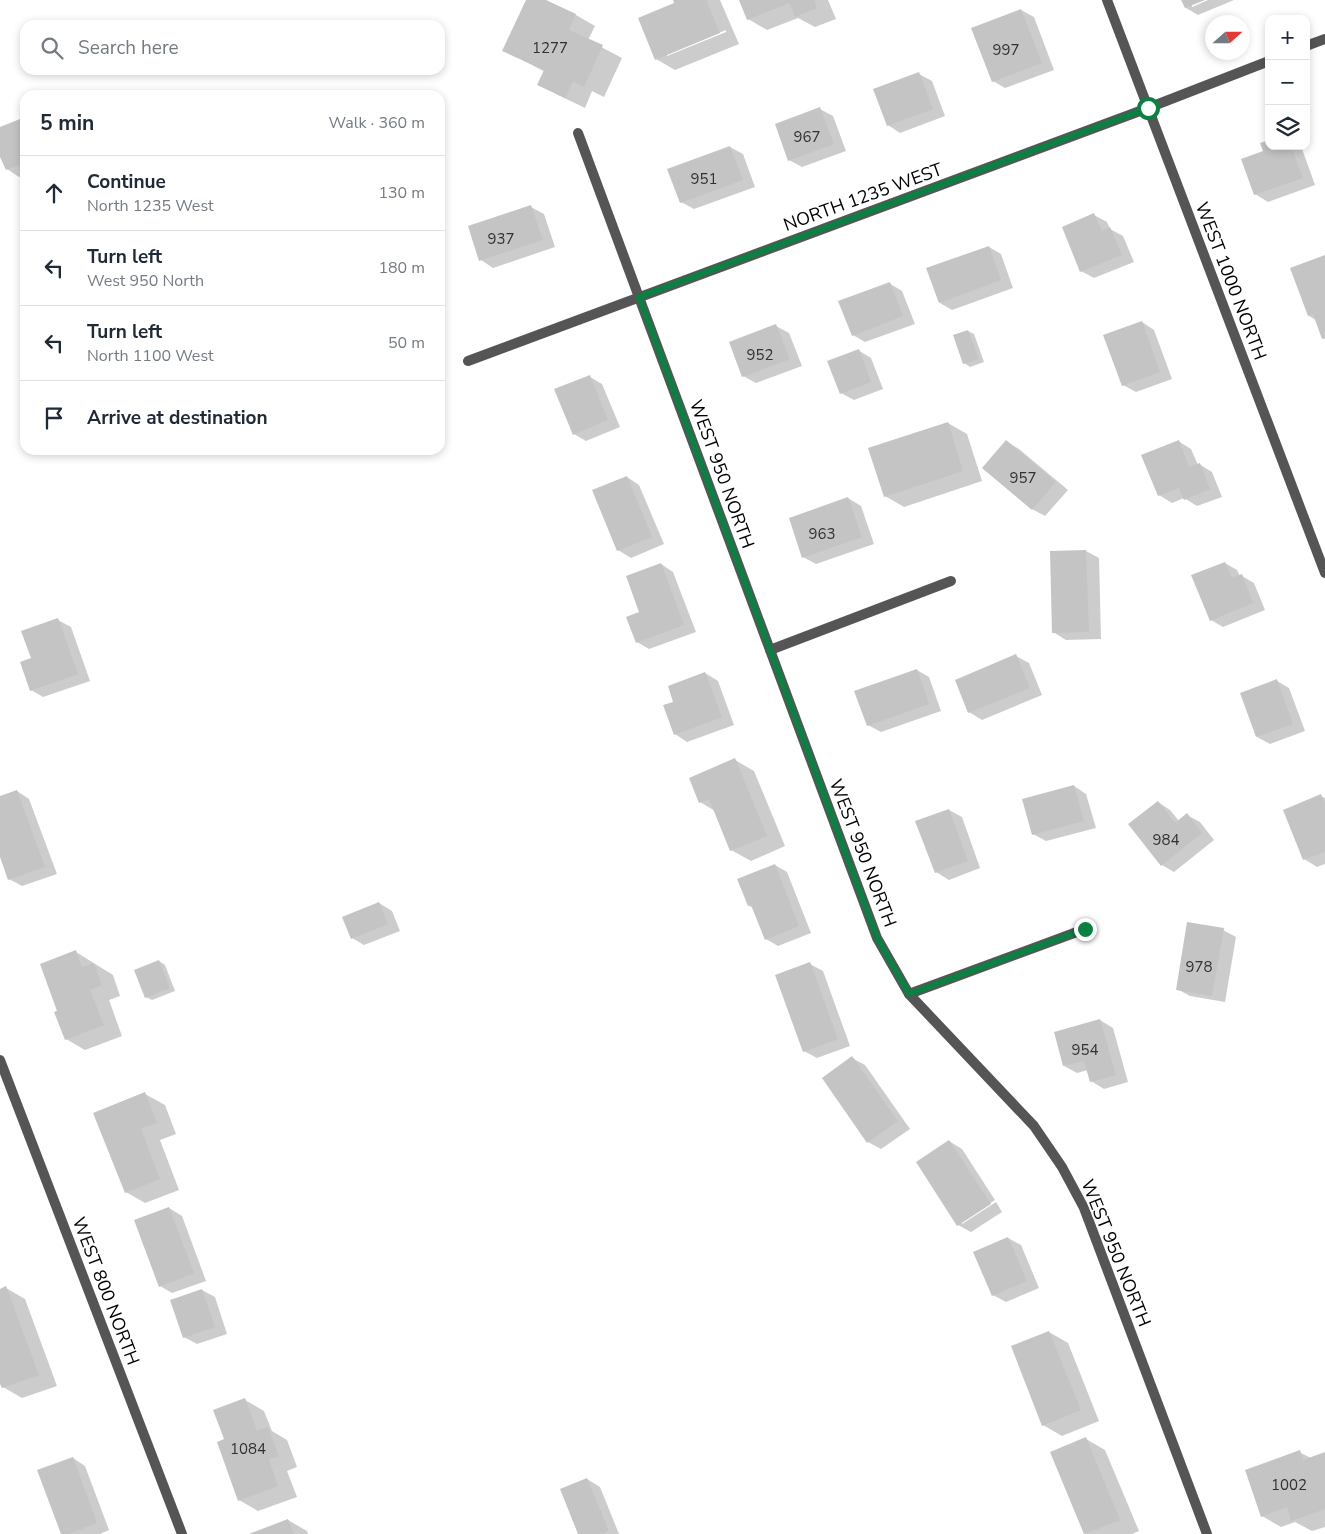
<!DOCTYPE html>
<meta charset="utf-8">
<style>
body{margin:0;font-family:"Nunito Sans",sans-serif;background:#f2f2f3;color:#1f2937}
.controls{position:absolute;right:15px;top:15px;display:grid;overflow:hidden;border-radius:10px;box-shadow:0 2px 8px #0003}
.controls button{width:45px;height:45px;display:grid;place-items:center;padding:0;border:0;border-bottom:1px solid #e0e1e3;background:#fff;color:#1f2937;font:25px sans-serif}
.compass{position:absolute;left:1205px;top:15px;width:45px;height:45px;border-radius:50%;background:#fff;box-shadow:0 2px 8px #0003;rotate:69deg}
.stop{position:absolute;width:15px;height:15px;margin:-11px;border:4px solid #0b8043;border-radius:50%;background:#fff}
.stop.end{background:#0b8043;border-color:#fff;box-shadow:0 1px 5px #0008}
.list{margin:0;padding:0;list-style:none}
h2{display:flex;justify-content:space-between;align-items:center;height:65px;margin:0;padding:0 20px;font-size:21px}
h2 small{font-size:16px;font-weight:400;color:#747a83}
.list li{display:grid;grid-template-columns:32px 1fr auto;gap:15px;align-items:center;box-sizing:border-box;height:75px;padding:0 20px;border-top:1px solid #e0e1e3}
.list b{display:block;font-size:19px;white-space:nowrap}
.list p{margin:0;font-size:16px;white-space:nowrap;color:#747a83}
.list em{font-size:16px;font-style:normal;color:#747a83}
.icon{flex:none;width:28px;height:28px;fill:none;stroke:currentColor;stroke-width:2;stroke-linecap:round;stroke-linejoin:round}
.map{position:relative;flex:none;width:1325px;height:1534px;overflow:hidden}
.search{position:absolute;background:#fff;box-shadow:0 2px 8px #0003;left:20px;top:20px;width:425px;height:55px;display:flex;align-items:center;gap:12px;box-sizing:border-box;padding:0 18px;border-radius:15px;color:#747a83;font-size:19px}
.panel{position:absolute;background:#fff;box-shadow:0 2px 8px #0003;left:20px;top:90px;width:425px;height:365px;border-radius:15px}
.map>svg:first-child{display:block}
.shadow{fill:#0003;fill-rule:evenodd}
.building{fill:#c4c4c4}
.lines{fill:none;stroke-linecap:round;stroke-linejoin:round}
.minor{stroke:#555;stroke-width:10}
.tertiary{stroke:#555;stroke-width:10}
.route{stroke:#0b8043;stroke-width:6}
.labels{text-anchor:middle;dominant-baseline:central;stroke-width:4;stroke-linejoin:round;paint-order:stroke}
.number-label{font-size:15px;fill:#313131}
.street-label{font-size:18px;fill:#000;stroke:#fff}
</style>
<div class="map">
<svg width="1325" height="1534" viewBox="0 0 1325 1534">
<rect width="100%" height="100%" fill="#fff"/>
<g class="shadow">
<polygon points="527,0 543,0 576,15 595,26 588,40 622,58 604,97 592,91 585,108 558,95 539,84 545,72 504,50"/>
<path d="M674,0H720L739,44L675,70L656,59L675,4ZM726,30V32L667,56V54Z"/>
<polygon points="740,0 828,0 836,19 815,27 798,18 767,30 748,19"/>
<polygon points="1182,0 1202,0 1192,4 1192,7 1208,0 1234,0 1198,15 1186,8"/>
<polygon points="1021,10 1034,17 1054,70 1005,88 993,81"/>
<polygon points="919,74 932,81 945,116 900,133 888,125"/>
<polygon points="820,109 833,116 846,151 802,167 789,160"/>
<polygon points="25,118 25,175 19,177 7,169 0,153 0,128"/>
<polygon points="1269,146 1301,146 1315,185 1268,202 1255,194 1264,151"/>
<polygon points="730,147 743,154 755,187 694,209 681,202"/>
<polygon points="531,207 544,214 555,247 493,268 481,260"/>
<polygon points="1094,215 1107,222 1110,229 1123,236 1134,262 1094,278 1081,271"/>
<polygon points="989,247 1001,254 1013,288 952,310 940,303"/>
<polygon points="1325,257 1325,339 1323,338 1316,320 1309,316"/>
<polygon points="889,283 902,291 915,324 865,342 853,335"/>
<polygon points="1142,322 1154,330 1172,379 1136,392 1123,385"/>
<polygon points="776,326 789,333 802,366 756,383 743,376"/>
<polygon points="968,331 974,334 984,362 970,367 964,363"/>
<polygon points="858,350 871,358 883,389 854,400 841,393"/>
<polygon points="590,377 602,384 620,427 586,441 574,434"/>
<polygon points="948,423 967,434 982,481 904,507 885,496"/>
<polygon points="1006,441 1019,449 1068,490 1045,516 1032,509"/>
<polygon points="1178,441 1191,449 1198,465 1199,464 1212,472 1222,497 1197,506 1184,498 1172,503 1159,495"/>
<polygon points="627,477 639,485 664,544 631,558 618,550"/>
<polygon points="848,498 861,506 874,544 816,564 803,557"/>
<polygon points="1086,551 1099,558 1101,639 1066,640 1053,632"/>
<polygon points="1225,563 1237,570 1240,576 1242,576 1254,583 1265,610 1223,627 1211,620"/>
<polygon points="661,564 673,572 696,632 649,649 637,642 641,613"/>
<polygon points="58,620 71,627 90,681 43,697 31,690"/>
<polygon points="1016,656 1029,663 1042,695 982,720 969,712"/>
<polygon points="917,670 929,677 941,711 881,732 868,725"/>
<polygon points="705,673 718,681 734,725 687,742 675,734 675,703"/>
<polygon points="1277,681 1289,688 1305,731 1270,744 1257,737"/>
<polygon points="735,760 754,771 785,846 751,861 731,850 715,811 700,802 691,779"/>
<polygon points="1074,786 1086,794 1096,828 1046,841 1033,834"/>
<polygon points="17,791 29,799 57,874 22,886 9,879 0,853 0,797"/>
<polygon points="1321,796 1325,798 1325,864 1317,867 1304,859"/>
<polygon points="1158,802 1170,810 1179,821 1187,815 1200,822 1214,840 1174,872 1162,865"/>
<polygon points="949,810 962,817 980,868 949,880 936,872"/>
<polygon points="775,865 787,872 811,933 778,946 766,939 754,908 749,906"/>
<polygon points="379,903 392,911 400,931 364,945 352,938"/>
<polygon points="1223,930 1236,937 1225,1002 1190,996 1177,989"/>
<polygon points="76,952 113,975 120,996 109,1000 122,1036 85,1050 66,1039 58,1011"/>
<polygon points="159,961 165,965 175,991 152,1000 146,997"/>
<polygon points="810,964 823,971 850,1046 817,1058 804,1051"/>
<polygon points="1100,1020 1113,1028 1128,1082 1104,1089 1091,1081 1088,1070 1077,1073 1064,1066"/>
<polygon points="852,1058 865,1065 910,1129 881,1149 868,1142"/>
<polygon points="145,1094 165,1105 176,1134 160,1140 179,1190 145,1203 126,1192"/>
<polygon points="949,1141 962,1149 995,1200 962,1222 962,1224 996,1202 1002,1212 971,1232 958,1225"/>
<polygon points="169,1208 182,1216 206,1281 172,1293 160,1286"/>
<polygon points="1008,1238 1021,1245 1039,1288 1006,1302 993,1295"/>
<polygon points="6,1288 25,1299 57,1386 22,1398 3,1387 0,1380 0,1290"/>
<polygon points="202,1290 215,1297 227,1334 197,1344 184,1337"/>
<polygon points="1049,1332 1068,1343 1099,1421 1062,1436 1043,1425"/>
<polygon points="245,1400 264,1411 272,1431 287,1440 297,1467 287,1471 297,1497 258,1511 239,1500 226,1440"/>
<polygon points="1086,1439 1105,1450 1139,1531 1132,1534 1085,1534 1052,1453"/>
<polygon points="1299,1452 1311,1458 1325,1454 1325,1527 1312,1531 1295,1522 1281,1527 1262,1516"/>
<polygon points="73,1458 85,1466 109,1530 100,1534 62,1534"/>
<polygon points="587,1479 600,1487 619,1534 580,1534"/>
<polygon points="288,1520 307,1531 308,1534 253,1534"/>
</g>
<g class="building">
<polygon points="526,0 546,0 576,14 569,30 603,45 584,87 573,81 565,98 537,85 544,70 502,51"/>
<polygon points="673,0 706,0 720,33 655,60 638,18 674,3"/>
<polygon points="739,0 814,0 817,8 795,17 789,3 747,20"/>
<polygon points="1181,0 1205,0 1185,8"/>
<polygon points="1021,9 1042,63 992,82 971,28"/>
<polygon points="919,72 933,109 887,126 873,89"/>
<polygon points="820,107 834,144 788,161 775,124"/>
<polygon points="25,117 25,163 6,170 0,157 0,127"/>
<polygon points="1269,140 1269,146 1291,146 1303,178 1254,195 1241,159 1263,151 1260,143"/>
<polygon points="730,146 743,180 680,203 667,169"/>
<polygon points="531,205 543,240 479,261 468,226"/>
<polygon points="1094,213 1102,231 1110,227 1122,255 1080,272 1062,227"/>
<polygon points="989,246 1001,280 939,303 926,268"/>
<polygon points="1325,255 1325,338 1322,339 1313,314 1308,316 1290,268"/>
<polygon points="890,282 903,316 852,336 838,301"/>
<polygon points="1142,321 1160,372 1122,386 1103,335"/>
<polygon points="776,324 790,359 742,377 729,342"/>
<polygon points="968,330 979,359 963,364 953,335"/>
<polygon points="859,349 871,382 840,394 827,361"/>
<polygon points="590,375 608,420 573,435 554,389"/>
<polygon points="948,422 963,471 884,497 868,448"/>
<polygon points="1006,440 1056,482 1032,510 982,468"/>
<polygon points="1179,440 1189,467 1200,463 1210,489 1184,500 1179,488 1158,496 1141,455"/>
<polygon points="627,476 652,537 617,551 592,490"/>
<polygon points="848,497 862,537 802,558 789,518"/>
<polygon points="1086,550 1089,632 1052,633 1050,551"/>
<polygon points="1225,562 1232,578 1242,574 1253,603 1210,621 1191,575"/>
<polygon points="661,563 684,625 636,643 626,617 639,612 626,576"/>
<polygon points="58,618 78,674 30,691 20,662 31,658 21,631"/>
<polygon points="1016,654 1030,688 968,713 955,680"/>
<polygon points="917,669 929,704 867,726 854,691"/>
<polygon points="705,672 722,717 674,735 663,705 673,702 668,686"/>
<polygon points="1277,679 1293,724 1256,737 1240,693"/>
<polygon points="735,758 767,836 730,851 709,799 699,803 689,778"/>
<polygon points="1074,785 1084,821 1032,835 1022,799"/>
<polygon points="17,790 45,867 8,880 0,857 0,796"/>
<polygon points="1321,794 1325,804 1325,852 1303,860 1283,810"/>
<polygon points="1158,801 1175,823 1187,813 1202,833 1161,866 1128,824"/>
<polygon points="949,809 968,861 935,873 915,821"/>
<polygon points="775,864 799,926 765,940 751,905 748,906 737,879"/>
<polygon points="379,902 388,924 351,939 342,917"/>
<polygon points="1187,922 1224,928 1212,996 1176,990"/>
<polygon points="76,950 82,967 94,963 102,985 90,990 104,1025 65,1040 54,1012 57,1011 40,964"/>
<polygon points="159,960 170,988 145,998 134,970"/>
<polygon points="810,962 838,1039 803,1052 775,975"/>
<polygon points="1100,1019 1116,1075 1090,1082 1084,1061 1063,1066 1054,1032"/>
<polygon points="852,1056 898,1121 867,1143 822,1078"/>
<polygon points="145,1092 157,1123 141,1129 160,1179 125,1193 93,1113"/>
<polygon points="949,1140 991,1204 957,1226 916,1162"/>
<polygon points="169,1207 194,1273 159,1287 134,1220"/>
<polygon points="1008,1237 1027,1281 992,1296 973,1252"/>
<polygon points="6,1286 39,1375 2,1388 0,1384 0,1289"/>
<polygon points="202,1289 215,1327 183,1338 170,1300"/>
<polygon points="1049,1331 1081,1410 1042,1426 1011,1346"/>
<polygon points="245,1398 257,1431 268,1427 279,1456 269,1460 278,1486 238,1501 217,1442 224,1439 213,1410"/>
<polygon points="1086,1437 1120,1520 1084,1534 1050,1452"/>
<polygon points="1300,1450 1303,1460 1325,1452 1325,1509 1291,1521 1287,1507 1261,1517 1245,1470"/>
<polygon points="73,1457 97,1523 68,1534 61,1534 37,1470"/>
<polygon points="587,1478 609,1531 602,1534 578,1534 560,1489"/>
<polygon points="288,1519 294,1534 249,1534"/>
</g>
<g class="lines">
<g class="minor">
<polyline points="1107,0 1325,573"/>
<polyline points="1306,46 1325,39"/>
<polyline points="578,133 877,938 909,994 1034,1126 1062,1167 1084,1208 1207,1534"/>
<polyline points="468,361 1148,108 1269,61"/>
<polyline points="770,650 951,581"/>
<polyline points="909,994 1085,929"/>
</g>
<polyline class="tertiary" points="0,1060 182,1534"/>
</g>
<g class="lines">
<polyline class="route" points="1085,929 909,994 877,938 639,297 1148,108"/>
</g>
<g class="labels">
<g class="number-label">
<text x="550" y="48">1277</text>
<text x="1006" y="50">997</text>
<text x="807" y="137">967</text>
<text x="704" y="179">951</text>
<text x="501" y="239">937</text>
<text x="760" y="355">952</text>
<text x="1023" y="478">957</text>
<text x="822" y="534">963</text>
<text x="1166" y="840">984</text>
<text x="1199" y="967">978</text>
<text x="1085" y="1050">954</text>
<text x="248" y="1449">1084</text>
<text x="1289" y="1485">1002</text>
</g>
<g class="street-label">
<text transform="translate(863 197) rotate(-20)">NORTH 1235 WEST</text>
<text transform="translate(1231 281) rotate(69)">WEST 1000 NORTH</text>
<text transform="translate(722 474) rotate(70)">WEST 950 NORTH</text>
<text transform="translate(863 853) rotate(69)">WEST 950 NORTH</text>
<text transform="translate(1116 1253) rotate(68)">WEST 950 NORTH</text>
<text transform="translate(106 1291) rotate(69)">WEST 800 NORTH</text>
</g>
</g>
</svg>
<div class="controls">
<button>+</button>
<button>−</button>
<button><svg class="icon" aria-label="layers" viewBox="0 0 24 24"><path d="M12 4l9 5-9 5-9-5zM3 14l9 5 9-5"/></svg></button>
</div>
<svg class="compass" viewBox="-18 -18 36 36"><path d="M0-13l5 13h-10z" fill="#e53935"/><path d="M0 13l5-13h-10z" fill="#747a83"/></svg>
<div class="stop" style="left:1148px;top:108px"></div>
<div class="stop end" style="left:1085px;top:929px"></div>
<div class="search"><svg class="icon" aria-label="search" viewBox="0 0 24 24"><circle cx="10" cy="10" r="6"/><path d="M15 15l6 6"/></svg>Search here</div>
<section class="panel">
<h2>5 min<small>Walk · 360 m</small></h2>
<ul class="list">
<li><svg class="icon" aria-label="ahead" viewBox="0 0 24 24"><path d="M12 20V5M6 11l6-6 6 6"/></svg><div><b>Continue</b><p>North 1235 West</p></div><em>130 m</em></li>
<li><svg class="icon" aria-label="left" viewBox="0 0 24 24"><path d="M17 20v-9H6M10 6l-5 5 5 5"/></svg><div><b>Turn left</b><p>West 950 North</p></div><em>180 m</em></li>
<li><svg class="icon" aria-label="left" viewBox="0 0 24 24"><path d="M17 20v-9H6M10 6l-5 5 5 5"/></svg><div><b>Turn left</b><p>North 1100 West</p></div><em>50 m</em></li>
<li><svg class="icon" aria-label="arrive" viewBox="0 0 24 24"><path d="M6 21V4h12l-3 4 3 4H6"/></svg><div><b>Arrive at destination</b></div></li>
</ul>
</section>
</div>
